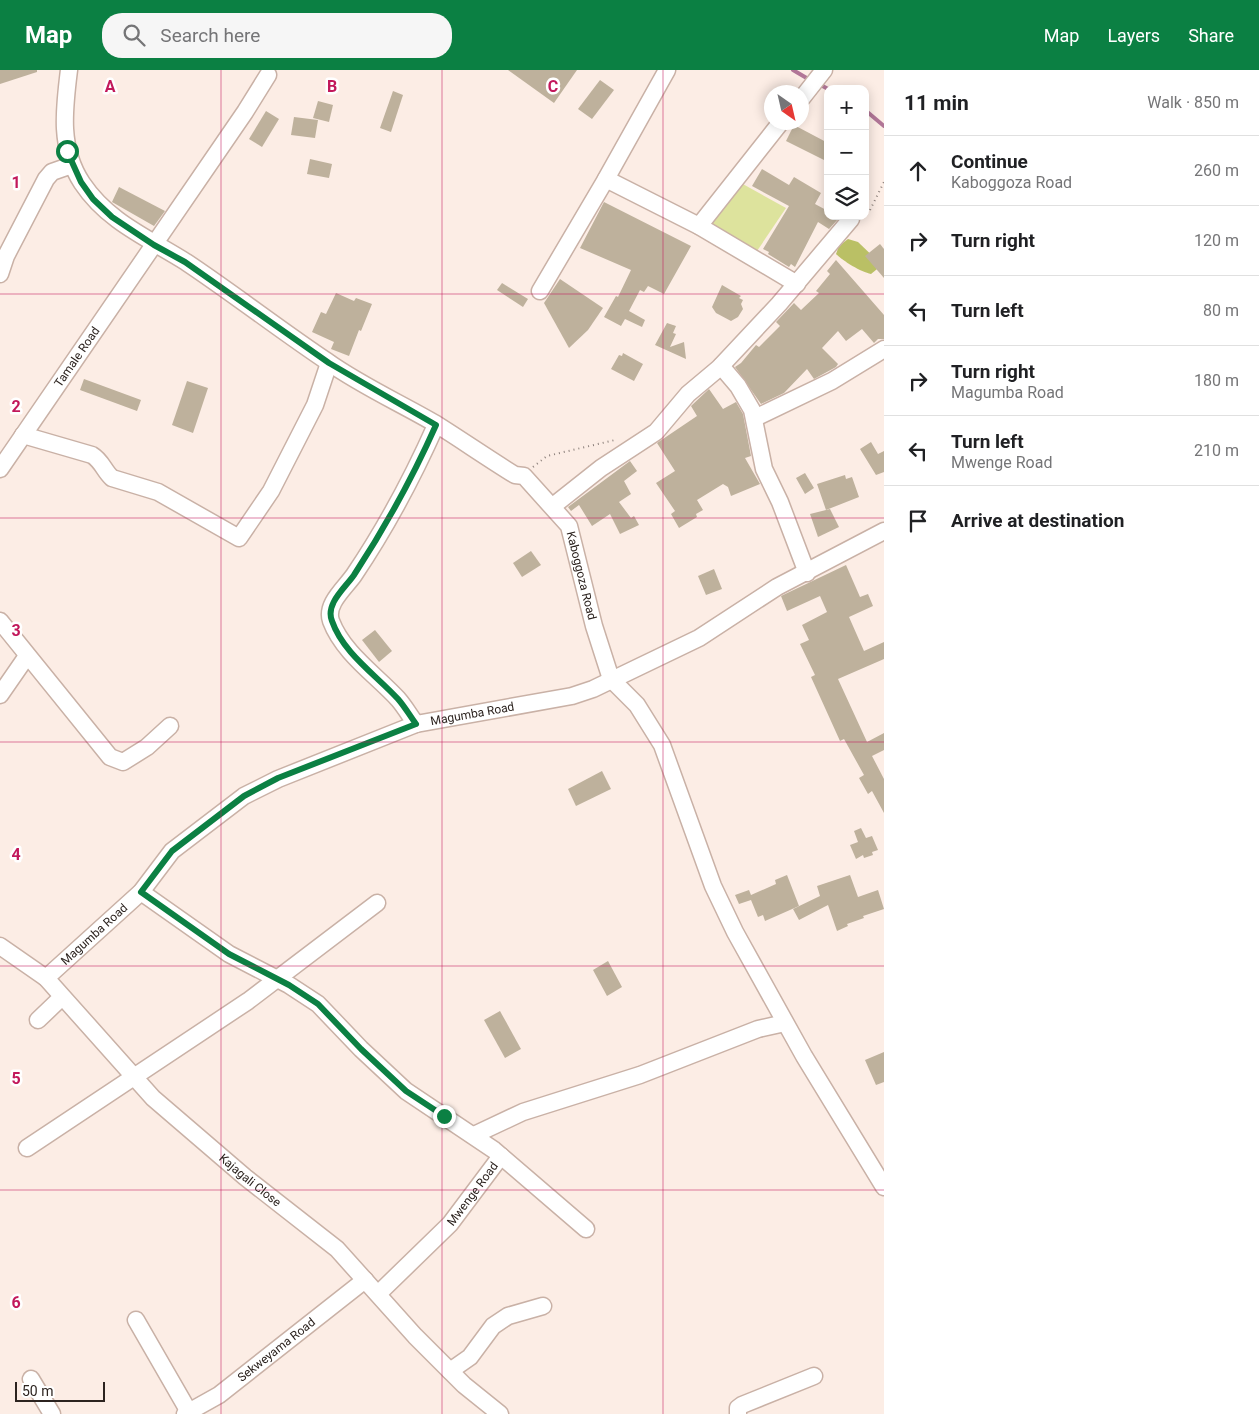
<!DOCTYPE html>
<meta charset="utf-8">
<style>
body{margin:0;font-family:Roboto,sans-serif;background:#f6f6f6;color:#202124}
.controls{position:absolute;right:15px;top:15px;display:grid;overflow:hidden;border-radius:10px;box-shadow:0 2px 12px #0003}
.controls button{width:45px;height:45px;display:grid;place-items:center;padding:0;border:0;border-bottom:1px solid #e0e0e0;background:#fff;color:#202124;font:25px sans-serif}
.compass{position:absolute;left:764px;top:15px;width:45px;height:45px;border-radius:50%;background:#fff;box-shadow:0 2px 12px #0003;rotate:146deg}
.scale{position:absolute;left:15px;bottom:12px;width:90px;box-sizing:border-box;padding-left:5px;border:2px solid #2c231f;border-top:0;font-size:14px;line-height:18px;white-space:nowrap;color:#2c231f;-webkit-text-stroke:4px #fff;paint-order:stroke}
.stop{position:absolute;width:15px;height:15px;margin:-11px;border:4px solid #0b8043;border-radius:50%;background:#fff}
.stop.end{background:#0b8043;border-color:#fff;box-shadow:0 1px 5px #0008}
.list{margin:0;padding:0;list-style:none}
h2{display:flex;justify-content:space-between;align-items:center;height:65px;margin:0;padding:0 20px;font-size:21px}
h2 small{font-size:16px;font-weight:400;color:#757577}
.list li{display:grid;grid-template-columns:32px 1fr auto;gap:15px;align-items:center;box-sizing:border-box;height:70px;padding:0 20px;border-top:1px solid #e0e0e0}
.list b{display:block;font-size:19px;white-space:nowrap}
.list p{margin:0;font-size:16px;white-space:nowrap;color:#757577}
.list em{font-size:16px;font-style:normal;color:#757577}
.icon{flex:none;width:28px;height:28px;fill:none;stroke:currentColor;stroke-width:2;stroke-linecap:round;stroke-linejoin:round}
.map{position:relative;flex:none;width:884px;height:1344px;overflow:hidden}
header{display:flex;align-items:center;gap:30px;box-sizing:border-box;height:70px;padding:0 25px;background:#0b8043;color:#fff}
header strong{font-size:24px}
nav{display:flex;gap:28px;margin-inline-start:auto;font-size:18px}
.search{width:350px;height:45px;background:#f6f6f6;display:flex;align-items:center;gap:12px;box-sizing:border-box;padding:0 18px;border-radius:20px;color:#757577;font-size:19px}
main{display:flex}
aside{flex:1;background:#fff}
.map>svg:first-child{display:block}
.green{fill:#dde39d}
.forest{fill:#bac065}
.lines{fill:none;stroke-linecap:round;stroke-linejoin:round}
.stream{stroke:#b17697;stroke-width:4}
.building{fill:#beb19c}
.minor-casing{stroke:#c9b1a6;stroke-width:19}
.path{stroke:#8c807b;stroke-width:2;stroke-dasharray:1 4;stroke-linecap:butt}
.minor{stroke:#fff;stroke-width:16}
.route{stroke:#0b8043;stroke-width:6}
.grid{fill:none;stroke:#c2185b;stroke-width:1;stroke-opacity:0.55}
.labels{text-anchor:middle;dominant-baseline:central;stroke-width:5;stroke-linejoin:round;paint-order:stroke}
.street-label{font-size:12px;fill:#2c231f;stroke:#fff}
.grid-label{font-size:16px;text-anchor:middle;font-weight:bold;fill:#c2185b;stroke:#fff;stroke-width:5;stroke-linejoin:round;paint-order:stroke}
</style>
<header>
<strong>Map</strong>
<div class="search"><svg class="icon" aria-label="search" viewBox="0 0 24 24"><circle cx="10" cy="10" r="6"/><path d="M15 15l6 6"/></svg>Search here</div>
<nav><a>Map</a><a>Layers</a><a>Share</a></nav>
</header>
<main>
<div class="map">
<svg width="884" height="1344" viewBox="0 0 884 1344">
<rect width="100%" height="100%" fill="#fcede5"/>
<polygon class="green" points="741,113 786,138 755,184 707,153"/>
<path class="forest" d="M848,169L858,172L882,195L871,204C861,202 843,191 836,184L839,176Z"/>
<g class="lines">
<g class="stream">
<polyline points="793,0 810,10"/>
<polyline points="819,14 828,19"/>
<polyline points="865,40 884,56"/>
</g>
</g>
<g class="building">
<polygon points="0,0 37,0 37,2 0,14"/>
<polygon points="508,0 577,0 554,33"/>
<polygon points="600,10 614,20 592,49 578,39"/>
<polygon points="393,21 403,25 391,62 380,58"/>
<polygon points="318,31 333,35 329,52 313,48"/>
<polygon points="266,41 279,49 262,77 249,69"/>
<polygon points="294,47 318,50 315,68 291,65"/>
<polygon points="794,55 828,73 828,92 786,71"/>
<polygon points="310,89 332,94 329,108 307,104"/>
<polygon points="762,99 789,115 794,107 821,123 815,134 828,141 828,146 839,148 829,159 818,152 795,197 791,194 789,197 768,184 769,182 763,179 789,136 752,116"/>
<polygon points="119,117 165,141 154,156 112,132"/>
<polygon points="604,132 691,176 664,224 648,216 644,222 640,220 629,241 645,250 642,257 625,249 621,256 604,247 616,226 618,227 631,200 580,178"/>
<polygon points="880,174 884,179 884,208 865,186"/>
<polygon points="836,190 884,245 884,269 878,269 874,273 862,259 846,271 838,261 822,278 838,294 836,297 814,309 807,299 784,323 761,334 735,297 741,293 756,275 759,277 780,256 776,252 794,233 801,240 819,223 816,221 830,204 827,201"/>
<polygon points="560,209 603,238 588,260 569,278 544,233"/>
<polygon points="502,213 528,229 523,237 497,220"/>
<polygon points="722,215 741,226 739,228 743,230 741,234 743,239 738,247 731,251 716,243 712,237"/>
<polygon points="336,223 354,231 356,228 372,234 361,261 359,260 349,286 331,279 334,272 312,262 321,242 326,244"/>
<polygon points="667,253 676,256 673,263 676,264 670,277 684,272 686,289 655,275"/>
<polygon points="623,283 643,294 634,311 611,299 619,285 622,286"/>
<polygon points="84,309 141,330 137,341 80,320"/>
<polygon points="187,311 208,318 193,363 172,355"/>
<polygon points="709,319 723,339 736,332 743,344 751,386 745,388 760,414 731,426 728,417 723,414 697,430 703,440 696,444 697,447 679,458 671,444 675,441 656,413 675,401 657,373 697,346 691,336"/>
<polygon points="871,372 878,384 884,381 884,402 876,405 860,379"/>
<polygon points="630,391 637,401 624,411 631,424 619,432 631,448 634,446 639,455 620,464 610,444 592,456 579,435 571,441 568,437"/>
<polygon points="805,403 814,418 805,424 796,408"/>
<polygon points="845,405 846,409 852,407 859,427 826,440 817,414"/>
<polygon points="830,439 839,457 818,467 810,444"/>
<polygon points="531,481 541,495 522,507 513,493"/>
<polygon points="846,495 860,527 868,524 873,536 849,547 864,581 884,572 884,589 838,609 867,672 884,663 884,680 872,686 884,709 884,743 872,721 868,724 859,708 864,705 844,669 840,671 811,607 815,605 800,574 809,570 802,555 827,542 820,526 787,541 781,526"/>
<polygon points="714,499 722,519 706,525 698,506"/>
<polygon points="375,560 392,581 379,592 362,570"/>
<polygon points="602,701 611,719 576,736 568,719"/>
<polygon points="861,758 866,768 872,766 878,780 872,782 873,785 864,788 863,785 856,789 850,775 858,772 854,761"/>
<polygon points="787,805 799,836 765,851 763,845 758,847 751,830 739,834 735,825 749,820 751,825 776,814 775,810"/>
<polygon points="850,805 858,827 878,820 884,839 863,846 864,848 847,854 848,856 837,861 828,835 799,850 793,839 820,826 817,816"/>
<polygon points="608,891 622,917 607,926 593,900"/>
<polygon points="500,941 521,979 505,988 484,950"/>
<polygon points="884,982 884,1012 876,1015 865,990"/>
</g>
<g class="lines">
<defs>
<g id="minor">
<path id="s1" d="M69,0C64,40 59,78 82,113C108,152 148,168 186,192C234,224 280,260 328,292C362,316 400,333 436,354C463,371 489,389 515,405L524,406L569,456L594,556L611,609L637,635L662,675L713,816L735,862L804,986L884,1117"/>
<polyline points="802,28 824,0"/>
<polyline points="606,109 699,156 797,214"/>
<polyline points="699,156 781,52"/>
<polyline points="0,204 6,186 46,109 52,102 72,95"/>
<polyline points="540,221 606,109 667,0"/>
<polyline points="721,296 738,316 752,340 764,399 780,432 807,503"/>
<polyline points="755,348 832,311 884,279"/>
<path d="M23,365L92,385C102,391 104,401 112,408L158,422L239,468L271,421L315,335L329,293"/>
<path id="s2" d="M0,399L245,42L268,5"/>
<polyline points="553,436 601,398 656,362 688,324 719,298 779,234 851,149"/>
<polyline points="0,551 110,687 123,692 147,677 170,656"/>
<polyline points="0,625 27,586"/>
<path d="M416,654C410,646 405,637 398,629C376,605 343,583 331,551C325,534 345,518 354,505C387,456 412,409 436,355"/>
<polyline points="141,822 229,884 289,915 318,934 361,979 406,1021 494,1080 586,1159"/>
<path id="s3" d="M0,876L46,908L153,1028L245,1107L337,1179L415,1266L464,1315L500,1344"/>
<path id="s4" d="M46,908L141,822L172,781L244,726L278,709L416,654L572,626L593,619L699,568L777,517L884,461"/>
<polyline points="38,950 62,927"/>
<polyline points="474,1065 523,1042 640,1005 758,959 785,953"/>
<polyline points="27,1078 248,931 377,833"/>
<path id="s5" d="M378,1224L450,1154L501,1086"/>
<polyline points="136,1250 189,1342"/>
<polyline points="450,1301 470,1287 493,1256 508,1246 543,1236"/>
<polyline points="31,1309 52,1344"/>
<path id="s6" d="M185,1344L219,1325L365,1210"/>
<polyline points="738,1344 738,1338 742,1335 814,1306"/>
</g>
</defs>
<use href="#minor" class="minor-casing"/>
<g class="path">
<polyline points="870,140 884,112"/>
<polyline points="533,397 547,386 615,370"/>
</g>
<use href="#minor" class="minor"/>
</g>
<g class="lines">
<path class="route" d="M67,81L81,112L93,129L112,147L154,175L185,192L329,293L436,355C412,409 386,456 354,505C345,518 325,534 332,551C343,583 376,605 398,629C405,637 410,646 416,654L278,708L244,726L172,781L141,822L229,884L289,915L318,934L361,979L406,1021L444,1046"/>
</g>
<path class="grid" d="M221,0V1344M442,0V1344M663,0V1344M0,224H884M0,448H884M0,672H884M0,896H884M0,1120H884"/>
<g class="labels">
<g class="street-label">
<text stroke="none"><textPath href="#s2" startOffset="136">Tamale Road</textPath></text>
<text stroke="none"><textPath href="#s1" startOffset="768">Kaboggoza Road</textPath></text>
<text stroke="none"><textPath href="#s4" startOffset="514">Magumba Road</textPath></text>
<text stroke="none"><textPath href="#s4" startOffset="65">Magumba Road</textPath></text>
<text stroke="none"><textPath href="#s3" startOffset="344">Kajagali Close</textPath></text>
<text stroke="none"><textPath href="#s5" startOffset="138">Mwenge Road</textPath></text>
<text stroke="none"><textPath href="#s6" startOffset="112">Sekweyama Road</textPath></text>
</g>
</g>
<g class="grid-label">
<text x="110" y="22">A</text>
<text x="332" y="22">B</text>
<text x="553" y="22">C</text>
<text x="16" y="118">1</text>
<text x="16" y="342">2</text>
<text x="16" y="566">3</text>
<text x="16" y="790">4</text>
<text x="16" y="1014">5</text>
<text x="16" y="1238">6</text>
</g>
</svg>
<div class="controls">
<button>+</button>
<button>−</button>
<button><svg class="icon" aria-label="layers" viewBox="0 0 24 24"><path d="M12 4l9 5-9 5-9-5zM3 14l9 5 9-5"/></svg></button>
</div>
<svg class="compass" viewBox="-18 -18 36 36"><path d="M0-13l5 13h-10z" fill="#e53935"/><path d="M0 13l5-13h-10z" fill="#757577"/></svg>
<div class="scale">50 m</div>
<div class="stop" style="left:67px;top:81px"></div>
<div class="stop end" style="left:444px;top:1046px"></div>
</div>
<aside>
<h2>11 min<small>Walk · 850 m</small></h2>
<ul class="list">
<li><svg class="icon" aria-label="ahead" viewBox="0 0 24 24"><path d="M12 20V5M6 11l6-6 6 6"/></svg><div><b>Continue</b><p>Kaboggoza Road</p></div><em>260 m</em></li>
<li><svg class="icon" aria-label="right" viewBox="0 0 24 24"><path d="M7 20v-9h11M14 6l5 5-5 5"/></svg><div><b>Turn right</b></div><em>120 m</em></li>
<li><svg class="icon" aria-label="left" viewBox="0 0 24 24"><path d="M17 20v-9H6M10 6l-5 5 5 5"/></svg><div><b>Turn left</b></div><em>80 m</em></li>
<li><svg class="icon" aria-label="right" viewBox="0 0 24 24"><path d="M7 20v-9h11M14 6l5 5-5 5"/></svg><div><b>Turn right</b><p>Magumba Road</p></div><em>180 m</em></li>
<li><svg class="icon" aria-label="left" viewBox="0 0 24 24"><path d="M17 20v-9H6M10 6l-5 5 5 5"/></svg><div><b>Turn left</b><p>Mwenge Road</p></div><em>210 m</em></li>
<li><svg class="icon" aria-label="arrive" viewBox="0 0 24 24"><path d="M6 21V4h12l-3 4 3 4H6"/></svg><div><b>Arrive at destination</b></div></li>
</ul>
</aside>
</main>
